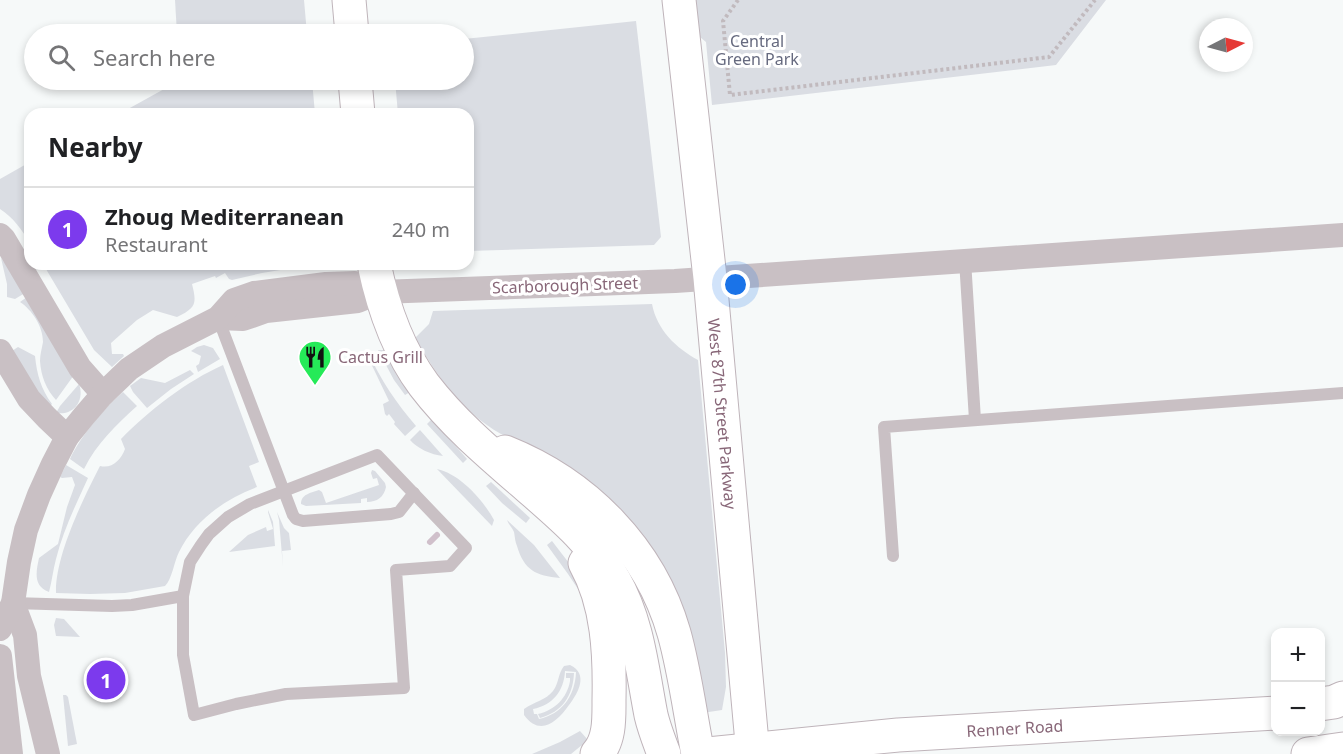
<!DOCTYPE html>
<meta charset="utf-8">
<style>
body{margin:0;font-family:"Noto Sans",sans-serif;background:#f2f2f2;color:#202124}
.controls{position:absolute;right:18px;bottom:18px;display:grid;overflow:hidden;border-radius:12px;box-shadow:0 3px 9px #0003}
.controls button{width:54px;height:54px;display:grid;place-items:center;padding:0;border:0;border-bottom:2px solid #e0e0e0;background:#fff;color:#202124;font:30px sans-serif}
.compass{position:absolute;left:1199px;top:18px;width:54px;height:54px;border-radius:50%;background:#fff;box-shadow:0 3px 9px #0003;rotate:84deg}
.you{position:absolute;left:736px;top:285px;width:21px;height:21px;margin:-15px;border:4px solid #fff;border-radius:50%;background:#1a73e8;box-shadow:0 0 0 9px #1a73e833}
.badge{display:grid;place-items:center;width:39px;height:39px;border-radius:50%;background:#7c3aed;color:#fff;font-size:20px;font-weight:700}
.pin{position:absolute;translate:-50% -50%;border:3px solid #fff;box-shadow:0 2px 6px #0006}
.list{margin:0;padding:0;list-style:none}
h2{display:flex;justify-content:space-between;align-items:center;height:78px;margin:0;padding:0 24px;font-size:26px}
h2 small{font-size:20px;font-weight:400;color:#757577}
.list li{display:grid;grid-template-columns:39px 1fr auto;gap:18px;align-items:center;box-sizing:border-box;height:84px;padding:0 24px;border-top:2px solid #e0e0e0}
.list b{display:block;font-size:22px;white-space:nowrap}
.list p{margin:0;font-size:20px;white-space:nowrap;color:#757577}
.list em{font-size:20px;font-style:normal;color:#757577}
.icon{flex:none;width:33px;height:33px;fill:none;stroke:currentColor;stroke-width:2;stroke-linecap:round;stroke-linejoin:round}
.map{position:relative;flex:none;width:1343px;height:754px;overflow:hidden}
.search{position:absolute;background:#fff;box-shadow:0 3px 9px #0003;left:24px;top:24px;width:450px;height:66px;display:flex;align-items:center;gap:15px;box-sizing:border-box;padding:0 21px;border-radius:33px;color:#757577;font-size:22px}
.panel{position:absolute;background:#fff;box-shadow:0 3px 9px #0003;left:24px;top:108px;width:450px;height:162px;border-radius:18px}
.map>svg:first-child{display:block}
.green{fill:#dadde3;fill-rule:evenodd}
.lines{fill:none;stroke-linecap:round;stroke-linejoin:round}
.stream{stroke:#d0c0cb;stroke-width:6}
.secondary-casing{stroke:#bfb4ba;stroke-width:35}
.path{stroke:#c1babe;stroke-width:4;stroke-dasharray:3 3;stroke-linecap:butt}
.service{stroke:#c9c0c4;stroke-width:12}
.minor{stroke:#c9c0c4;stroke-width:24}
.secondary{stroke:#fff;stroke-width:33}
.labels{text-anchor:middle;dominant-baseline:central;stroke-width:6;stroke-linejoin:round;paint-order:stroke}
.park-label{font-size:16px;fill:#666a7f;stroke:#fff}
.street-label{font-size:16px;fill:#886778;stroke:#fff}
.poi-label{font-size:16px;fill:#886778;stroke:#fff;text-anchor:start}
</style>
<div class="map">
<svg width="1343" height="754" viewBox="0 0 1343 754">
<rect width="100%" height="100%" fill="#f6f9f9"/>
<g class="green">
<polygon points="175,0 304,0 307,34 177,34"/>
<polygon points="696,0 1106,0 1056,65 712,105 706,42 695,33 693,3"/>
<polygon points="636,21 661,237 654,245 468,251 468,114 398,114 395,80 464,80 464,39"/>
<polygon points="176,80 312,80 315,114 119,114 175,83"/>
<path d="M30,162V243C21,229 14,218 0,209V179Z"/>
<polygon points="1,258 11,271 25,293 15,299 7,297 7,284"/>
<path d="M43,264H304L296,265L293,268L262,273L232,280L229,279L225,273L216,278L215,276L192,284C197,304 196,308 177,317L153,310L137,320L111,343L112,354H123L124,356L112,367L94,350Z"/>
<path d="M27,297L74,375L56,400C46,389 41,376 40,361C40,354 42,348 43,342C43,326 32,310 20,302Z"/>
<path d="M652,304C657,330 676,348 698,360L725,653L726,687L722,710L702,713L692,656L567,468C560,462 552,456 544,452C530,445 515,441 501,434C462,412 437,376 415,338L429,324L433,311Z"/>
<polygon points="204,345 213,348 220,359 198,372 196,366 199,364 201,356 191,351 197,347"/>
<path d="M18,347L35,356C37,375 41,389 52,404L48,408L12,351Z"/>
<polygon points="378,350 384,350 390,361 410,392 405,395 394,380"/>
<path d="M368,352C380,379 397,404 416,426L405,436L394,424L395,422L389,414L387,416L385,414L383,404L389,401L366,353Z"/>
<path d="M223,365L259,462L249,466L257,487C225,499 195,520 179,552C174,562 172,579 165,586L125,593L90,594L56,593C55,556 83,499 100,466C112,469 121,460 125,449L121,439C148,411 187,381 223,365Z"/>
<polygon points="190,370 194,374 171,389 147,408 133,392 130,386 141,378 165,383"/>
<path d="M79,384C85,400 74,416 56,413L60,406Z"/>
<path d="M123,392L137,406C116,425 97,443 84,469L70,459C80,437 105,407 123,392Z"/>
<polygon points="432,419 467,459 463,463 427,424"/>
<path d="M420,430L443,456C431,455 417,448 410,440Z"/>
<path d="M66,465L88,478C76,504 63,531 56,559C53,570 52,581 49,592C33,586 36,572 39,558L58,544L67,507L75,485L72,477L62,478L60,477Z"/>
<path d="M437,469C460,474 483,500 494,520L492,526Z"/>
<path d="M372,470L375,471L385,483L386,487C384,497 377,502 367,502V498L361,499V503L306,506L301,504C301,494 311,493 319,490L322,492L326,503L379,485L377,478L373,479L371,473Z"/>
<polygon points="491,482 530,518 526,523 502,503 486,486"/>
<polygon points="268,510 273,522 275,546 229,552 248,535 266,527 267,531 273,529 268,512"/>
<polygon points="277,512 284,528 289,533 291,550 282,551 283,567 279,520"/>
<path d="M507,520L534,545L560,578C536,576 524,570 517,546C515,542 515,537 514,532C512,527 509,525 507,520Z"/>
<polygon points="552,541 572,567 584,586 578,589 568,574 547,545"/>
<polygon points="56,618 64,619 80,637 56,636 54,625"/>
<path d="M570,665C589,674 578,693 569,705C557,722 540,737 524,715V709C534,702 546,700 553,691C558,685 558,676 562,669L564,666ZM565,671L576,672C575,696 562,714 539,719L537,714H534L533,709C553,705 564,691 565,671Z"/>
<path d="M566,673H574C573,696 562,712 540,718L538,714C555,710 567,698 570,681V678H566Z"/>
<polygon points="63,695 66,695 68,697 77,744 68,746"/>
<polygon points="580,731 588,740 571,754 532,754 560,742"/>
</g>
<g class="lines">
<polyline class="stream" points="430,542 437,535"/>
<defs>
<g id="secondary">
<polyline points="349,0 352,34"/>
<path id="s1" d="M679,0L710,278L753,754"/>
<polyline points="355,80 358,114"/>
<path d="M374,264C383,307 398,350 424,385C453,423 491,455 528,487C559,514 594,543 614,580C638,622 642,669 651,715C654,728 659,741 664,754"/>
<path d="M505,452C585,484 650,549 674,633C685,672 690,714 698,754"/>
<path d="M585,563C608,604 610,654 609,700C609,718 610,740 597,754"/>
<polyline points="1320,704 1334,702 1343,698"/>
<path id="s2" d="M708,754L898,735L1276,713"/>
<polyline points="1308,754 1343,749"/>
</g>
</defs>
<use href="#secondary" class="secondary-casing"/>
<g class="path">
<polyline points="738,0 723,21 730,95 1049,57 1095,0"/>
<polyline points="718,54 726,53"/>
</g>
<g class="service">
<polyline points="965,260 975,420"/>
<polyline points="218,318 293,515 296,519 303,521 391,514 399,512 414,493"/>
<polygon points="377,455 466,548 450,566 396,570 404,688 286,694 236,704 194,715 183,655 183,596 190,562 201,545 209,534 228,517 250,504"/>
<polyline points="893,556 884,427 1343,393"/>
<polyline points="13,603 112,606 132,605 183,596"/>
</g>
<g class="minor">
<polyline points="0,235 4,239 80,368 103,394"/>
<polyline points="218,318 243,319 266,311 358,301 380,292 675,281 1343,235"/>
<polyline points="0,351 29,399 47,418 67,437"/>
<polyline points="13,603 25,635 29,676 48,754"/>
<polyline points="0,629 13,603 19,562 26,530 39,495 53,464 67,437 84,416 103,394 129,369 163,346 218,318 234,300 254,293 326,284 355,283 380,292"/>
<polyline points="0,656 11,754"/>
</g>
<use href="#secondary" class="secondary"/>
</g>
<defs>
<symbol id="restaurant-pin" viewBox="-11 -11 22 30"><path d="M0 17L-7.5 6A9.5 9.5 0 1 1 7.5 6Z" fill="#25ea58" stroke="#fff"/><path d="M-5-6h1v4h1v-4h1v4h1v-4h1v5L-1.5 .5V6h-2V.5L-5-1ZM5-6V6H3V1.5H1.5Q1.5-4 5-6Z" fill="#111"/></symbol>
</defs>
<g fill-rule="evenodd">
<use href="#restaurant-pin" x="296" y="338" width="38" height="52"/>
</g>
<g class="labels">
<g class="park-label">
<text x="757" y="41">Central<tspan x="757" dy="18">Green Park</tspan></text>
</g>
<g class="street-label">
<text transform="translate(565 285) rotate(-2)">Scarborough Street</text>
<text stroke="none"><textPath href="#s1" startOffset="416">West 87th Street Parkway</textPath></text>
<text stroke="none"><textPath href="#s2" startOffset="308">Renner Road</textPath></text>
</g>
<g class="poi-label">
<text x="338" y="357">Cactus Grill</text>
</g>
</g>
</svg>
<div class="controls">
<button>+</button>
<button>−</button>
</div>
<svg class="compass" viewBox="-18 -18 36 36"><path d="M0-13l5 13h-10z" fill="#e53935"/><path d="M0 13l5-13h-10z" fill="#757577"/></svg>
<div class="you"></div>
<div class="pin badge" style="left:106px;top:680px">1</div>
<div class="search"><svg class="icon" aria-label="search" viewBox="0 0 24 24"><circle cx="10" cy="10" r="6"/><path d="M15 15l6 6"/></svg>Search here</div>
<section class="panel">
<h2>Nearby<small></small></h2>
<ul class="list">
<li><span class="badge">1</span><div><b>Zhoug Mediterranean</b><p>Restaurant</p></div><em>240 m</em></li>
</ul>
</section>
</div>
